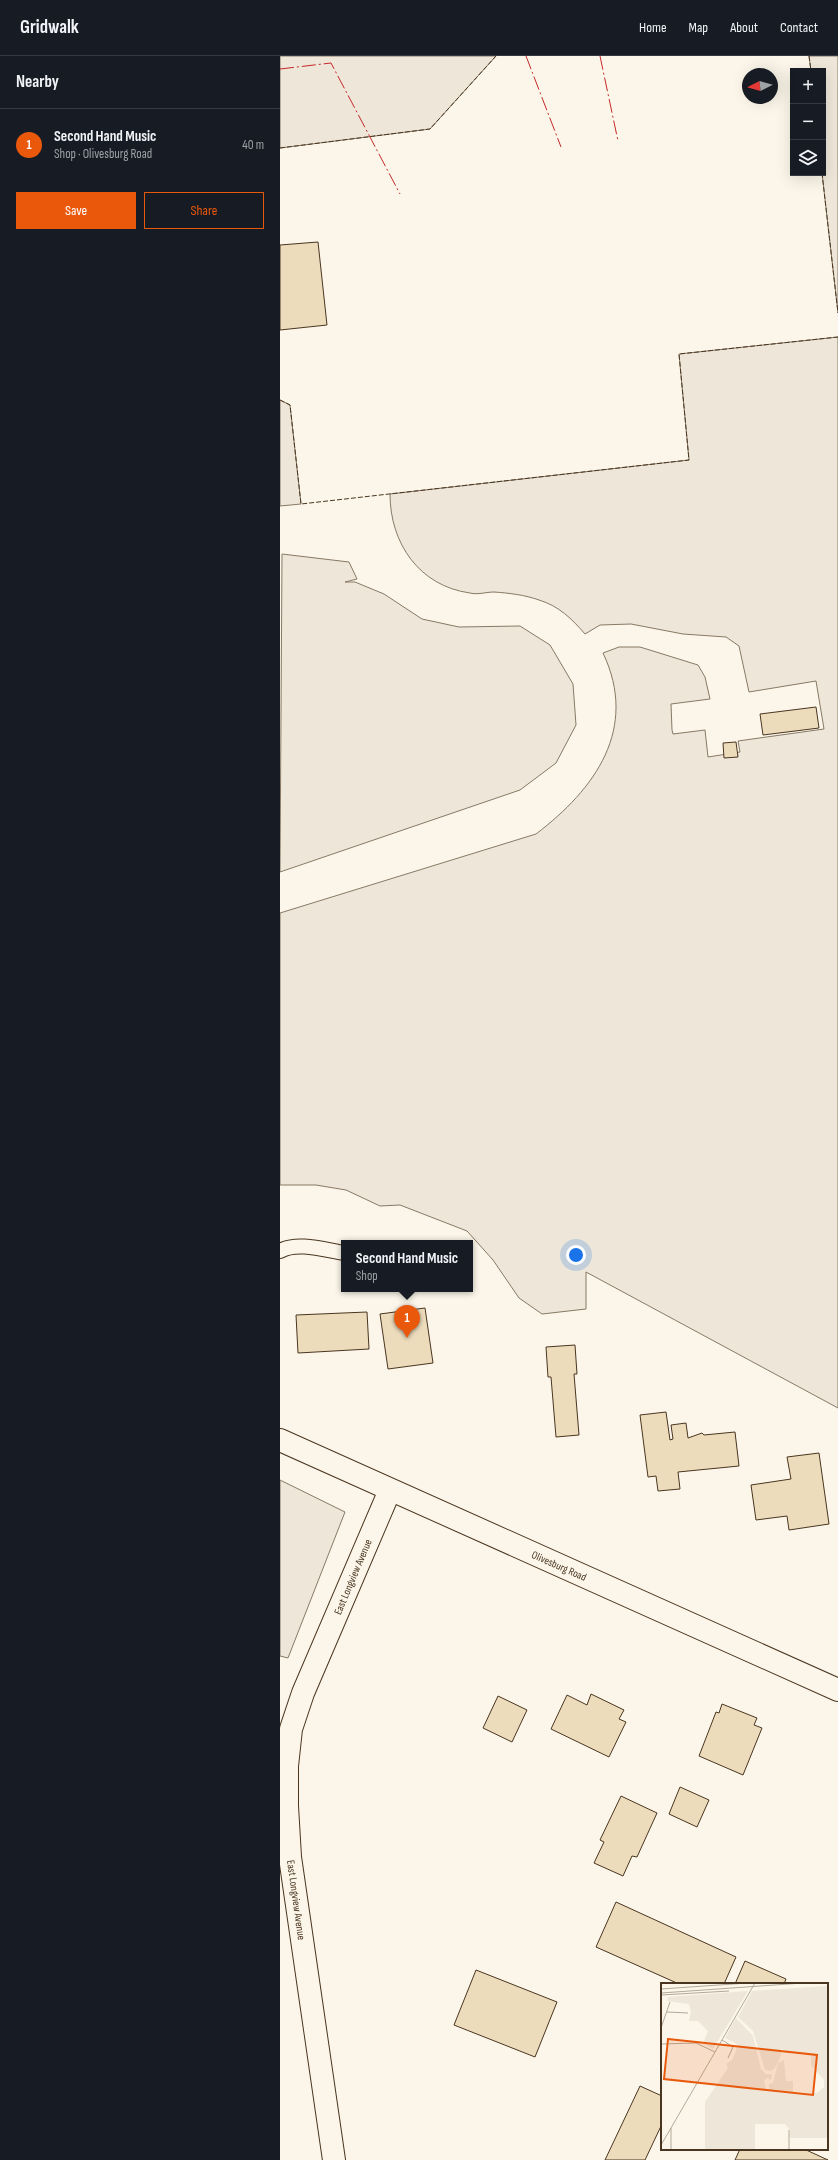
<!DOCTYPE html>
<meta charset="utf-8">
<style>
body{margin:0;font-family:"Sofia Sans Condensed",sans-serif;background:#20242c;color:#f1f3f6}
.controls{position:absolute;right:12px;top:12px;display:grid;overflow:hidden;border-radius:0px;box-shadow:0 4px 16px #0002}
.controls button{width:36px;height:36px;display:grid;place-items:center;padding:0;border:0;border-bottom:1px solid #363941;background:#171b24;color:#f1f3f6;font:20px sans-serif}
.compass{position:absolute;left:462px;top:12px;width:36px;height:36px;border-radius:50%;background:#171b24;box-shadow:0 4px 16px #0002;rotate:264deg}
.you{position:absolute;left:296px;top:1199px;width:14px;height:14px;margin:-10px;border:3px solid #fff;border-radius:50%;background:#1a73e8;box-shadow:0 0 0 6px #1a73e833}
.badge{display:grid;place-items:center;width:26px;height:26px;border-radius:50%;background:#ea580c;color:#fff;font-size:13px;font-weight:700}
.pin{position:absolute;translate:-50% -33px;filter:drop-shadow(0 1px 2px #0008)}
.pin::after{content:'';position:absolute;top:21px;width:14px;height:12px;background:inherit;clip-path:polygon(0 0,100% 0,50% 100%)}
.popup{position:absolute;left:61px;top:1184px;width:132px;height:52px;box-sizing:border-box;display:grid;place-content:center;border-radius:0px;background:#171b24;filter:drop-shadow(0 1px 3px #0005);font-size:13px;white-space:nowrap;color:#9ea1a6}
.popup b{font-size:15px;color:#f1f3f6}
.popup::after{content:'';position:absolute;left:50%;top:100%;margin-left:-8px;border:8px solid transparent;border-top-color:#171b24}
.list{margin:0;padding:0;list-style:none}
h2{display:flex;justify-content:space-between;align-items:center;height:52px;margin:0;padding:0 16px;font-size:17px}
h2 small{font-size:13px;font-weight:400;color:#9ea1a6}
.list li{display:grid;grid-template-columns:26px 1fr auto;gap:12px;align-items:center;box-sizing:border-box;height:72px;padding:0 16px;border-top:1px solid #363941}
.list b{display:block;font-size:15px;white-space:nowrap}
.list p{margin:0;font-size:13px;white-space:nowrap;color:#9ea1a6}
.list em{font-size:13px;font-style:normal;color:#9ea1a6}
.actions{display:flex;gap:8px;padding:12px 16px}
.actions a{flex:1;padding:9px 0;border:1px solid #ea580c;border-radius:0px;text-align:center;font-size:14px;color:#ea580c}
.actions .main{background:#ea580c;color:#fff}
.icon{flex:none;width:22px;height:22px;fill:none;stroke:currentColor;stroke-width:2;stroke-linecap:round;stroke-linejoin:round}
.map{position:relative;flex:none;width:558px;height:2104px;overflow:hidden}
header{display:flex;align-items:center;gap:24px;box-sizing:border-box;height:56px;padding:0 20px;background:#171b24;border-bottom:1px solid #363941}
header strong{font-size:19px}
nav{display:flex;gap:22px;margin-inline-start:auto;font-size:14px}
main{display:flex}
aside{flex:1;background:#171b24}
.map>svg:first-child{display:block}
.green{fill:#ede6d9;stroke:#887966}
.building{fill:#ecdcbc;stroke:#4a3520}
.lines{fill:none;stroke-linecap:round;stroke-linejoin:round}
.lane-casing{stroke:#4a3520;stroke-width:16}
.secondary-casing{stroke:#4a3520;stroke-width:24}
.lane{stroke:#fbf6e9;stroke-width:14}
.secondary{stroke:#fbf6e9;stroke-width:22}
.fence{stroke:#4a3520;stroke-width:1;stroke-dasharray:5 2;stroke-linecap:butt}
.power{stroke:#c62828;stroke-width:1;stroke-dasharray:14 3 2 3;stroke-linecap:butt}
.labels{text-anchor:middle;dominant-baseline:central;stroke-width:3;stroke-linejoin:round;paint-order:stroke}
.street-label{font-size:11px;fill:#4a3520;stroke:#fbf6e9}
.inset-road{fill:none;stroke:#b4a999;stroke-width:1}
.view{fill:#e8590c;fill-opacity:0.15;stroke:#e8590c;stroke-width:2}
.inset-edge{fill:none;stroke:#4a3520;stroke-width:2}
</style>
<header>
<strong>Gridwalk</strong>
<nav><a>Home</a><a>Map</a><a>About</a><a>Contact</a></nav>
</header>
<main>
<aside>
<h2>Nearby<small></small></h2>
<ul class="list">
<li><span class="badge">1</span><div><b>Second Hand Music</b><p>Shop · Olivesburg Road</p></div><em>40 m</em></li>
</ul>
<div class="actions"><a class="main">Save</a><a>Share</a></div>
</aside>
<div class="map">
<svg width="558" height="2104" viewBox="0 0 558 2104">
<rect width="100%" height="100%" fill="#fbf6e9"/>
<g class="green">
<polygon points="0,0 216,0 150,73 0,92"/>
<polygon points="529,0 558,0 558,257 542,117 543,15 531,15"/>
<path d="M558,281V1352L306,1216V1253L262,1258L239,1242L213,1204L187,1175L120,1149L100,1150L66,1134L36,1129H0V857L256,778C315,733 359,673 323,597L339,591H360L418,609L425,621L430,643L391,648L392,674L393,678L425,674L428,701L460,696L458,685L544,673L536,625L469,636L459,590L446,581L403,578L351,568L320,569L305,578C292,563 279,550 259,544C245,539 229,537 214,536C206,536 198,539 190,537C139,530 110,487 110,438L409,404L399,298Z"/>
<polygon points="0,344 10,349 21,448 0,450"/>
<polygon points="2,498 69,506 77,523 65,526 75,526 104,538 142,563 179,571 240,570 270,589 293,628 296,669 276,707 240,734 0,816"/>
<polygon points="0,1424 65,1456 8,1602 0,1600"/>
</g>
<g class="building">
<polygon points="38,186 47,269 0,274 0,189"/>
<polygon points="536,651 539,672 483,679 480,658"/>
<polygon points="456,686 458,701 444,702 443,687"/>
<polygon points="145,1252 153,1307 108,1313 100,1258"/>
<polygon points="87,1256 89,1293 18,1297 16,1259"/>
<polygon points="295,1289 297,1318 294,1318 299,1379 276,1381 271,1321 268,1321 266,1291"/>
<polygon points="386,1356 390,1384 393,1383 391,1369 406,1367 408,1382 422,1377 424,1379 455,1376 459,1410 398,1416 400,1433 378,1435 376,1420 368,1421 360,1359"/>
<polygon points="539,1397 549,1468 509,1474 507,1460 476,1464 471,1429 511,1423 507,1401"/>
<polygon points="311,1638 344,1654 339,1663 346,1666 329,1701 271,1673 287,1639 307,1649"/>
<polygon points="218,1640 247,1654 232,1686 203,1672"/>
<polygon points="442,1648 477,1662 474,1669 482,1672 463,1719 419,1700 436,1656 439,1657"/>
<polygon points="400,1731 429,1744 417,1771 389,1758"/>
<polygon points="341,1740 377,1757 357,1801 352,1800 343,1820 314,1807 324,1786 320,1784"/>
<polygon points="336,1846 456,1901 444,1928 399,1928 316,1891"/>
<polygon points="465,1905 506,1923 504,1928 455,1928"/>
<polygon points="196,1914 277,1946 255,2001 174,1969"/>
<polygon points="360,2030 382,2040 382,2068 365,2104 325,2104"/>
<polygon points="460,2093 524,2093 548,2104 455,2104"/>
</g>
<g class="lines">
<defs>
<path id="lane" d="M0,1195C17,1185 45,1194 64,1197"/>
<g id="secondary">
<polyline points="0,1384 558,1634"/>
<polyline points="54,2104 10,1801 7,1750 7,1710 11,1673 23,1637 110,1434"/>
</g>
</defs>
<use href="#lane" class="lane-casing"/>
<use href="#secondary" class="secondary-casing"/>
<use href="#lane" class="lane"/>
<use href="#secondary" class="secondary"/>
<g class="fence">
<polyline points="529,0 531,15"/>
<polyline points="0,92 150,73 216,0"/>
<polyline points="542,117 558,257"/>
<polyline points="0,344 10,349 21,448 409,404 399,298 558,281"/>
</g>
<g class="power">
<polyline points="246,0 281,91"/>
<polyline points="320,0 338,85"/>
<polyline points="0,13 51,7 120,138"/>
</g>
</g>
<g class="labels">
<g class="street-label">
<text transform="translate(279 1510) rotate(24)">Olivesburg Road</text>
<text transform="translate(73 1521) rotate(-67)">East Longview Avenue</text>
<text transform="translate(16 1844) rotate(82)">East Longview Avenue</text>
</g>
</g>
<g transform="translate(381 1927)">
<rect width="167" height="167" fill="#fbf6e9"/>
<path d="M167,3V155H129V147L124,141H94V167H44V119L67,85L65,81L71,77L75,68L76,61L64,55L75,35L92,53L100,86L105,91H111L110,97L106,95L103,98L105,106H108V101L112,100L117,80L123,77L125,98H132V110H156L163,104V97L150,82V70H124V67L120,66V73L114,85L110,88L104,87L92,48L77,34L91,8ZM87,8L52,66L42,61L47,48L37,38H28L30,28L28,21L6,18L7,14Z" fill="#ede6d9"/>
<path class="inset-road" d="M0,6L87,0M0,10L142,0M0,12L68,8M6,29L27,30M0,45L9,19M61,57L72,64L67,75M0,61L35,60L54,69M128,147V167M0,162L10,145M10,167V145L94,0"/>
<path class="view" d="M7,56L156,72L152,112L3,96Z"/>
<rect width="167" height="167" class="inset-edge"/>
</g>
</svg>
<div class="controls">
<button>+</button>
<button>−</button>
<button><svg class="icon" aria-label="layers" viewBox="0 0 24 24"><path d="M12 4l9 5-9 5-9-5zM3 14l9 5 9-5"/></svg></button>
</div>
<svg class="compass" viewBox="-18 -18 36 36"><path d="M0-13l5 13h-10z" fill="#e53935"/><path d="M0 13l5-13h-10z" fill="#9ea1a6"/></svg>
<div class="you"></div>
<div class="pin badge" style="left:127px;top:1282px">1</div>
<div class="popup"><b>Second Hand Music</b>Shop</div>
</div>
</main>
